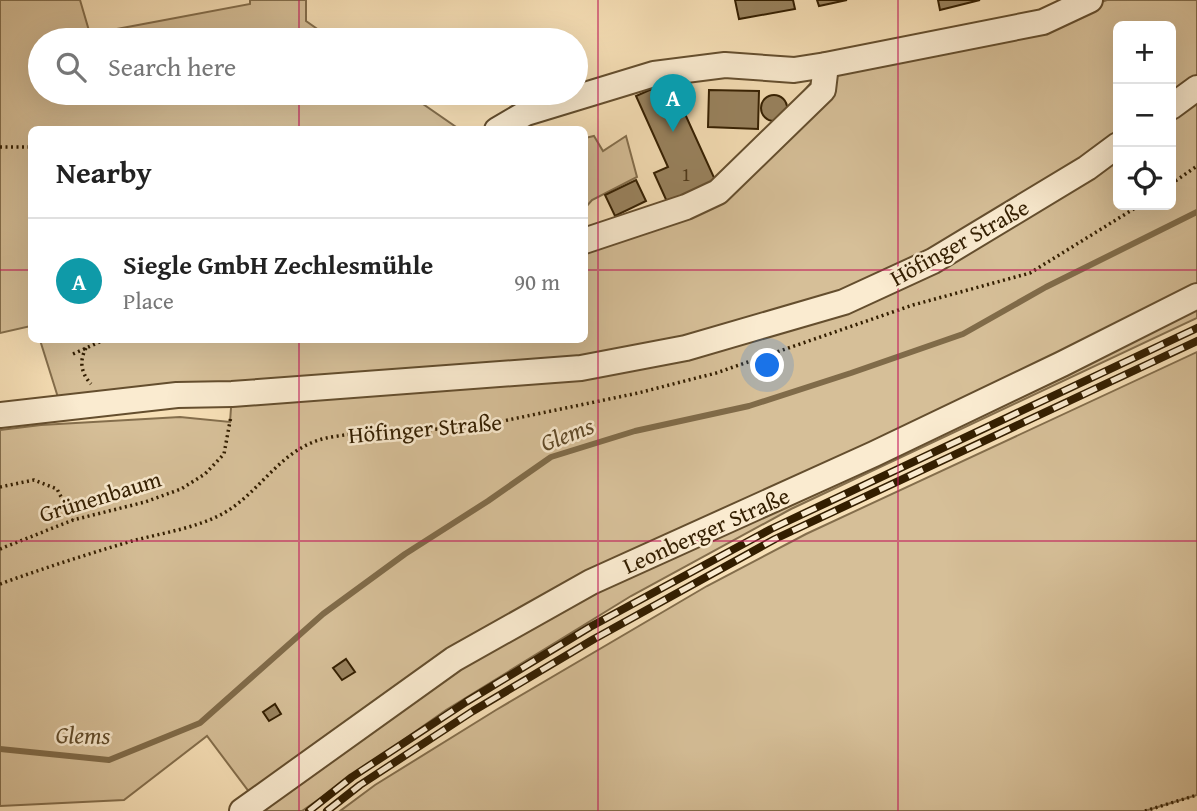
<!DOCTYPE html>
<meta charset="utf-8">
<style>
body{margin:0;font-family:"Gentium Book Plus",serif;background:#f6f6f6;color:#222}
.controls{position:absolute;right:21px;top:21px;display:grid;overflow:hidden;border-radius:10px;box-shadow:0 7px 28px #0002}
.controls button{width:63px;height:63px;display:grid;place-items:center;padding:0;border:0;border-bottom:2px solid #e0e0e0;background:#fff;color:#222;font:35px sans-serif}
.you{position:absolute;left:768px;top:366px;width:24px;height:24px;margin:-18px;border:5px solid #fff;border-radius:50%;background:#1a73e8;box-shadow:0 0 0 10px #1a73e833}
.badge{display:grid;place-items:center;width:46px;height:46px;border-radius:50%;background:#8f2418;color:#fff;font-size:23px;font-weight:700}
.pin{position:absolute;translate:-50% -58px;filter:drop-shadow(0 2px 4px #0008)}
.pin::after{content:'';position:absolute;top:37px;width:24px;height:21px;background:inherit;clip-path:polygon(0 0,100% 0,50% 100%)}
.list{margin:0;padding:0;list-style:none}
h2{display:flex;justify-content:space-between;align-items:center;height:91px;margin:0;padding:0 28px;font-size:30px}
h2 small{font-size:23px;font-weight:400;color:#767676}
.list li{display:grid;grid-template-columns:46px 1fr auto;gap:21px;align-items:center;box-sizing:border-box;height:126px;padding:0 28px;border-top:2px solid #e0e0e0}
.list b{display:block;font-size:26px;white-space:nowrap}
.list p{margin:0;font-size:23px;white-space:nowrap;color:#767676}
.list em{font-size:23px;font-style:normal;color:#767676}
.icon{flex:none;width:38px;height:38px;fill:none;stroke:currentColor;stroke-width:2;stroke-linecap:round;stroke-linejoin:round}
.map{position:relative;flex:none;width:1197px;height:811px;overflow:hidden}
.search{position:absolute;background:#fff;box-shadow:0 7px 28px #0002;left:28px;top:28px;width:560px;height:77px;display:flex;align-items:center;gap:18px;box-sizing:border-box;padding:0 24px;border-radius:38px;color:#767676;font-size:26px}
.panel{position:absolute;background:#fff;box-shadow:0 7px 28px #0002;left:28px;top:126px;width:560px;height:217px;border-radius:10px}
.map>svg:first-child{display:block}
.green{fill:#d6bf98;stroke:#846e4c;stroke-width:2;fill-rule:evenodd}
.lines{fill:none;stroke-linecap:round;stroke-linejoin:round}
.stream{stroke:#806b49;stroke-width:6}
.building{fill:#99835f;stroke:#331e00;stroke-width:2}
.minor-casing{stroke:#644e2e;stroke-width:28}
.path{stroke:#331e00;stroke-width:3.5;stroke-dasharray:2 3.5;stroke-linecap:butt}
.minor{stroke:#faebd0;stroke-width:24}
.rail-casing{stroke:#331e00;stroke-width:8}
.rail{stroke:#faebd0;stroke-width:5;stroke-dasharray:16;stroke-linecap:butt}
.grid{fill:none;stroke:#c2185b;stroke-width:2;stroke-opacity:0.55}
.labels{text-anchor:middle;dominant-baseline:central;stroke-width:5;stroke-linejoin:round;paint-order:stroke}
.number-label{font-size:19px;fill:#4c3718}
.street-label{font-size:23px;fill:#331e00;stroke:#faebd0}
.water-label{font-size:24px;font-style:italic;fill:#604b2a;stroke:#faebd0}
</style>
<div class="map">
<svg width="1197" height="811" viewBox="0 0 1197 811">
<rect width="100%" height="100%" fill="#f7e0b7"/>
<filter id="stains"><feTurbulence type="fractalNoise" baseFrequency=".00286" numOctaves="4"/><feColorMatrix values="0 0 0 0 .2 0 0 0 0 .09 0 0 0 0 .02 0 0 0 .5 -.17"/></filter>
<radialGradient id="worn" r=".72"><stop offset=".6" stop-color="#630" stop-opacity="0"/><stop offset="1" stop-color="#630" stop-opacity=".3"/></radialGradient>
<g class="green">
<polygon points="0,0 80,0 90,34 250,4 250,0 306,0 306,21 333,40 40,40 40,93 407,93 459,129 32,130 31,326 0,333"/>
<path d="M1107,0H1197V318L791,509L631,596L446,710L302,811H253L481,630L253,797L207,736L124,800L0,806V430L41,425L180,417L230,422L232,394L61,407L40,340H584L585,241L718,192L826,65L1043,22ZM1118,26H1171V205H1118Z"/>
<polygon points="594,136 603,151 626,136 637,177 592,200 585,208 585,138"/>
<polygon points="1197,352 1197,795 1145,811 340,811 375,785 496,710 707,586 806,534"/>
</g>
<g class="lines">
<polyline class="stream" points="0,749 109,760 200,723 323,614 405,554 488,501 551,457 635,431 749,406 851,373 963,334 1046,287 1197,212"/>
</g>
<g class="building">
<polygon points="735,0 793,0 795,9 739,19"/>
<polygon points="817,0 847,0 819,6"/>
<polygon points="938,0 980,0 940,10"/>
<polygon points="670,81 716,182 668,204 654,173 668,167 636,96"/>
<polygon points="709,90 759,91 758,129 708,127"/>
<circle cx="774" cy="108" r="13"/>
<polygon points="636,180 646,201 615,216 605,195"/>
<polygon points="346,659 355,672 342,680 333,668"/>
<polygon points="275,704 281,714 269,721 263,712"/>
</g>
<g class="lines">
<defs>
<g id="minor">
<polyline points="1171,107 1197,88"/>
<polyline points="497,130 526,113 654,74 725,65 794,70 826,65 1043,22 1090,0"/>
<polyline points="584,241 686,207 718,192 823,90 826,65"/>
<polyline points="0,415 177,395 232,394 581,368 686,348 844,302 933,261 1087,168 1118,145"/>
<polyline points="242,811 454,659 591,582 874,454 1062,364 1197,296"/>
</g>
</defs>
<use href="#minor" class="minor-casing"/>
<g class="path">
<polyline points="0,147 32,147"/>
<polyline points="1171,184 1197,166"/>
<path d="M86,348C79,361 81,373 91,384"/>
<polyline points="73,354 104,340"/>
<polyline points="0,487 34,480 57,489 73,520"/>
<polyline points="0,549 73,520 145,502 181,489 205,474 224,454 231,416"/>
<path d="M0,584C44,568 88,554 132,541C162,533 197,528 224,513C257,494 276,458 311,443C324,437 339,436 352,434L474,427L638,393L716,373L913,305L1030,273L1140,205"/>
<polyline points="1145,811 1197,795"/>
</g>
<use href="#minor" class="minor"/>
<defs>
<g id="rail">
<polyline points="309,811 352,777 466,702 590,627 771,529 1197,328"/>
<polyline points="327,811 360,785 473,711 594,639 775,539 1197,341"/>
</g>
</defs>
<use href="#rail" class="rail-casing"/>
<use href="#rail" class="rail"/>
</g>
<path class="grid" d="M299,0V40M598,0V811M898,0V811M299,93V130M0,270H32M584,270H1197M299,340V811M0,541H1197"/>
<g class="labels">
<g class="number-label">
<text x="686" y="174">1</text>
</g>
<g class="street-label">
<text transform="translate(959 242) rotate(-29)">Höfinger Straße</text>
<text transform="translate(425 428) rotate(-5)">Höfinger Straße</text>
<text transform="translate(100 496) rotate(-17)">Grünenbaum</text>
<text transform="translate(706 530) rotate(-24)">Leonberger Straße</text>
</g>
<g class="water-label">
<text transform="translate(567 434) rotate(-21)">Glems</text>
<text transform="translate(83 735) rotate(1)">Glems</text>
</g>
</g>
<rect width="100%" height="100%" filter="url(#stains)"/>
<rect width="100%" height="100%" fill="url(#worn)"/>
</svg>
<div class="controls">
<button>+</button>
<button>−</button>
<button><svg class="icon" aria-label="locate" viewBox="0 0 24 24"><circle cx="12" cy="12" r="6"/><path d="M12 2v4M12 18v4M2 12h4M18 12h4"/></svg></button>
</div>
<div class="you"></div>
<div class="pin badge" style="left:673px;top:132px;background:#0f9aa8">A</div>
<div class="search"><svg class="icon" aria-label="search" viewBox="0 0 24 24"><circle cx="10" cy="10" r="6"/><path d="M15 15l6 6"/></svg>Search here</div>
<section class="panel">
<h2>Nearby<small></small></h2>
<ul class="list">
<li><span class="badge" style="background:#0f9aa8">A</span><div><b>Siegle GmbH Zechlesmühle</b><p>Place</p></div><em>90 m</em></li>
</ul>
</section>
</div>
